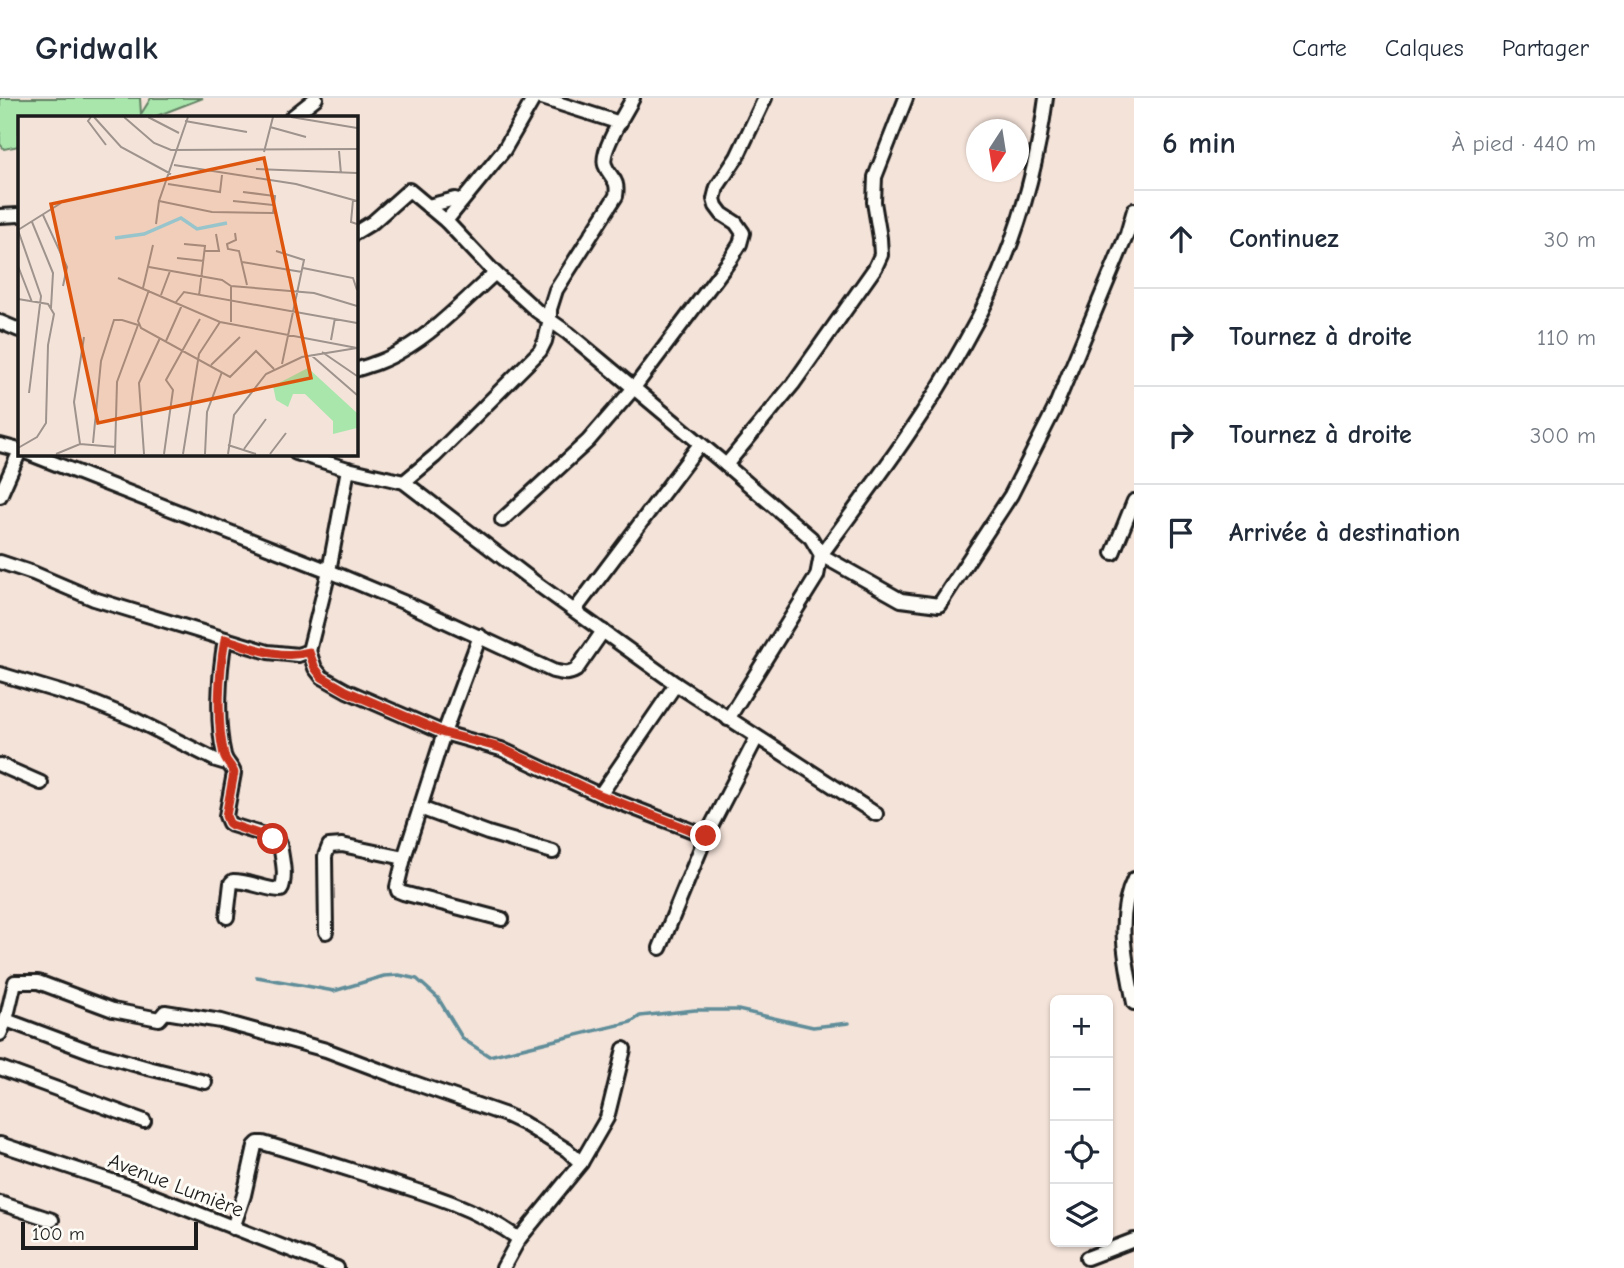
<!DOCTYPE html>
<html lang="fr">
<meta charset="utf-8">
<style>
body{margin:0;font-family:"Comic Neue",sans-serif;background:#f6f6f7;color:#1f2937}
.controls{position:absolute;right:21px;bottom:21px;display:grid;overflow:hidden;border-radius:10px;box-shadow:0 2px 5px #0004}
.controls button{width:63px;height:63px;display:grid;place-items:center;padding:0;border:0;border-bottom:2px solid #e0e1e3;background:#fff;color:#1f2937;font:35px sans-serif}
.compass{position:absolute;left:966px;top:21px;width:63px;height:63px;border-radius:50%;background:#fff;box-shadow:0 2px 5px #0004;rotate:192deg}
.scale{position:absolute;left:21px;bottom:18px;width:177px;box-sizing:border-box;padding-left:7px;border:4px solid #1c1c1c;border-top:0;font-size:19px;line-height:24px;white-space:nowrap;color:#1c1c1c;-webkit-text-stroke:5px #fdfcf7;paint-order:stroke}
.stop{position:absolute;width:21px;height:21px;margin:-16px;border:5px solid #c8321e;border-radius:50%;background:#fff}
.stop.end{background:#c8321e;border-color:#fff;box-shadow:0 2px 7px #0008}
.list{margin:0;padding:0;list-style:none}
h2{display:flex;justify-content:space-between;align-items:center;height:91px;margin:0;padding:0 28px;font-size:30px}
h2 small{font-size:23px;font-weight:400;color:#747a83}
.list li{display:grid;grid-template-columns:46px 1fr auto;gap:21px;align-items:center;box-sizing:border-box;height:98px;padding:0 28px;border-top:2px solid #e0e1e3}
.list b{display:block;font-size:26px;white-space:nowrap}
.list em{font-size:23px;font-style:normal;color:#747a83}
.icon{flex:none;width:38px;height:38px;fill:none;stroke:currentColor;stroke-width:2;stroke-linecap:round;stroke-linejoin:round}
.map{position:relative;flex:none;width:1134px;height:1170px;overflow:hidden}
header{display:flex;align-items:center;gap:42px;box-sizing:border-box;height:98px;padding:0 35px;background:#fff;border-bottom:2px solid #e0e1e3}
header strong{font-size:33px}
nav{display:flex;gap:38px;margin-inline-start:auto;font-size:24px}
main{display:flex}
aside{flex:1;background:#fff}
.map>svg:first-child{display:block}
.green{fill:#a9e6ac;stroke:#628164;stroke-width:2}
.lines{fill:none;stroke-linecap:round;stroke-linejoin:round}
.stream{stroke:#5f8d99;stroke-width:3.5}
.street-casing{stroke:#1c1c1c;stroke-width:18}
.street{stroke:#fdfcf7;stroke-width:12}
.route{stroke:#c8321e;stroke-width:9}
.labels{text-anchor:middle;dominant-baseline:central;stroke-width:6;stroke-linejoin:round;paint-order:stroke}
.street-label{font-size:21px;fill:#1c1c1c;stroke:#fdfcf7}
.inset-river{fill:none;stroke:#8cd8ed;stroke-width:3.5}
.inset-road{fill:none;stroke:#9e938d;stroke-width:2}
.view{fill:#de560d;fill-opacity:0.15;stroke:#de560d;stroke-width:3.5}
.inset-edge{fill:none;stroke:#1c1c1c;stroke-width:3.5}
</style>
<header>
<strong>Gridwalk</strong>
<nav><a>Carte</a><a>Calques</a><a>Partager</a></nav>
</header>
<main>
<div class="map">
<svg width="1134" height="1170" viewBox="0 0 1134 1170">
<rect width="100%" height="100%" fill="#f4e3d9"/>
<filter id="ink" filterUnits="userSpaceOnUse"><feTurbulence type="fractalNoise" baseFrequency=".0143" numOctaves="2"/><feDisplacementMap in="SourceGraphic" scale="14" xChannelSelector="R" yChannelSelector="G"/><feConvolveMatrix kernelMatrix="1 2 1 2 8 2 1 2 1" color-interpolation-filters="sRGB"/></filter>
<g filter="url(#ink)">
<polygon class="green" points="0,0 140,0 141,16 151,0 203,0 154,19 19,19 19,48 4,51 0,46"/>
<g class="lines">
<polyline class="stream" points="257,879 334,893 384,878 399,877 417,881 438,900 463,941 489,958 631,924 640,918 695,912 738,912 813,929 849,925"/>
<defs>
<g id="street">
<polyline points="542,0 620,25"/>
<path d="M1046,0C1035,86 1007,171 964,246C923,321 871,389 821,457L901,502L939,507L1011,397L1054,312L1127,136L1134,112"/>
<polyline points="292,19 316,0"/>
<polyline points="428,108 455,101 462,103"/>
<polyline points="0,118 19,117"/>
<polyline points="446,123 504,52 534,0"/>
<polyline points="355,135 373,124 409,92 446,123 495,175 537,213 568,235 726,367 811,440 821,457 817,478 728,621"/>
<polyline points="0,224 19,232"/>
<path d="M355,272C371,267 387,262 401,253C436,233 465,202 495,175"/>
<polyline points="0,347 19,352"/>
<path d="M28,355L329,473L408,506L553,573C562,575 568,577 576,572L603,533"/>
<polyline points="296,355 348,371 404,384 533,483 676,586 876,716"/>
<polyline points="726,367 793,286 875,170 881,157 880,140 874,104 875,79 906,0"/>
<path d="M404,384L435,358L540,253L545,243L550,222V211L556,192L616,98C619,80 610,81 605,67C600,52 626,14 633,0"/>
<polyline points="0,398 19,355"/>
<polyline points="502,422 588,343 633,291 730,162 740,146 743,135 736,125 722,116 716,108 714,101 717,89 737,59 765,0"/>
<polyline points="1113,455 1134,403"/>
<polyline points="0,464 33,475 94,501 268,554 298,557 309,553 315,570 322,579 347,593 444,635 501,651 600,697 706,738"/>
<polyline points="575,512 700,346"/>
<polyline points="480,538 444,635 404,760 397,789 398,793 403,795 502,821"/>
<path d="M225,541C219,575 216,623 224,657C226,665 232,668 234,675L226,718L229,725L232,727L271,739L280,746C282,761 287,778 281,792C266,792 250,783 233,783L231,785L227,819"/>
<polyline points="309,553 329,473 348,371"/>
<polyline points="0,576 87,602 134,621 216,662 226,665"/>
<polyline points="0,667 41,685"/>
<polyline points="600,697 676,586"/>
<polyline points="420,710 488,735 553,754"/>
<path d="M1134,781C1115,820 1126,864 1134,905"/>
<polyline points="326,834 325,758 329,748 342,747 404,760"/>
<polyline points="660,850 706,738 757,639"/>
<polyline points="6,922 92,954 148,970 205,984"/>
<polyline points="0,936 6,922 15,884 38,884 113,912 159,921 165,914 221,923 326,952 403,981 506,1017 523,1025 567,1052 581,1065 519,1141 503,1170"/>
<polyline points="0,970 144,1023"/>
<polyline points="0,1046 133,1090 337,1170"/>
<polyline points="581,1065 607,1020 624,951"/>
<polyline points="0,1105 52,1122"/>
<path d="M233,1130L244,1097L255,1048L258,1045H263C301,1056 338,1068 376,1080C426,1095 477,1110 519,1141"/>
<polyline points="1087,1160 1134,1142"/>
</g>
</defs>
<use href="#street" class="street-casing"/>
<use href="#street" class="street"/>
</g>
</g>
<g class="lines" filter="url(#ink)">
<path class="route" d="M273,741L232,727L229,725L226,718L234,675C232,668 226,665 224,657C216,623 219,575 225,541C253,550 281,562 309,554L315,570L322,579L346,593L444,635L501,650L600,697L706,738"/>
</g>
<g class="labels">
<g class="street-label">
<text transform="translate(176 1087) rotate(21)">Avenue Lumière</text>
</g>
</g>
<g transform="translate(18 18)">
<rect width="340" height="340" fill="#f4e3d9"/>
<path d="M290,252L339,297V312L315,318V305L287,278H275L270,291L258,284L255,270Z" fill="#a9e6ac"/>
<path class="inset-river" d="M97,122L126,118L163,102L179,113L209,107"/>
<path class="inset-road" d="M73,1L70,5L88,29M76,1L103,31L153,58M106,1L136,27L153,34L339,33M130,1L161,17M170,1L141,85L194,96L255,97L257,80L225,76M273,1L339,12M167,5L229,16M252,11L288,21M321,35L323,58M246,36L255,1M156,49L278,68L339,85M238,53L339,57M150,68L202,76L204,59M335,84L333,106L339,108M215,85L255,89M25,99L49,151L45,170M14,106L35,157L33,192M138,108L141,85M0,114L23,180L11,277M0,114L43,87M217,117L218,124L209,128L210,133L221,135L229,169M166,128L187,130L181,180M187,135H201L198,118M258,135L286,144L264,248M159,142L186,145M224,146L284,156M0,150L14,186M131,151L204,164L213,170L296,177L339,190M285,152L335,162L339,174M100,162L202,206L339,232M125,172L135,129M131,174L120,205L123,212L212,261L238,235L256,253M143,179L152,155M0,183L30,188L36,198L30,229L28,307L19,321L0,332M158,186L166,176L339,207M213,206V170M313,224L317,202M148,225L164,189M304,236L339,260M293,239L339,279M193,249L222,221M75,327L83,245L96,204H104L120,209L99,266L97,338M62,328L56,286L66,221M210,329L238,338M226,333L248,303M38,338L62,328L98,331M126,338L121,267L142,222M146,338L155,274L148,264L182,203M165,338L181,238L202,206M187,338L189,296L204,256M210,338L216,299L248,258L284,241L339,232M252,338L268,317"/>
<path class="view" d="M246,42L293,262L80,307L33,88Z"/>
<rect width="340" height="340" class="inset-edge"/>
</g>
</svg>
<div class="controls">
<button>+</button>
<button>−</button>
<button><svg class="icon" aria-label="locate" viewBox="0 0 24 24"><circle cx="12" cy="12" r="6"/><path d="M12 2v4M12 18v4M2 12h4M18 12h4"/></svg></button>
<button><svg class="icon" aria-label="layers" viewBox="0 0 24 24"><path d="M12 4l9 5-9 5-9-5zM3 14l9 5 9-5"/></svg></button>
</div>
<svg class="compass" viewBox="-18 -18 36 36"><path d="M0-13l5 13h-10z" fill="#e53935"/><path d="M0 13l5-13h-10z" fill="#747a83"/></svg>
<div class="scale">100 m</div>
<div class="stop" style="left:273px;top:741px"></div>
<div class="stop end" style="left:706px;top:738px"></div>
</div>
<aside>
<h2>6 min<small>À pied · 440 m</small></h2>
<ul class="list">
<li><svg class="icon" aria-label="ahead" viewBox="0 0 24 24"><path d="M12 20V5M6 11l6-6 6 6"/></svg><div><b>Continuez</b></div><em>30 m</em></li>
<li><svg class="icon" aria-label="right" viewBox="0 0 24 24"><path d="M7 20v-9h11M14 6l5 5-5 5"/></svg><div><b>Tournez à droite</b></div><em>110 m</em></li>
<li><svg class="icon" aria-label="right" viewBox="0 0 24 24"><path d="M7 20v-9h11M14 6l5 5-5 5"/></svg><div><b>Tournez à droite</b></div><em>300 m</em></li>
<li><svg class="icon" aria-label="arrive" viewBox="0 0 24 24"><path d="M6 21V4h12l-3 4 3 4H6"/></svg><div><b>Arrivée à destination</b></div></li>
</ul>
</aside>
</main>
